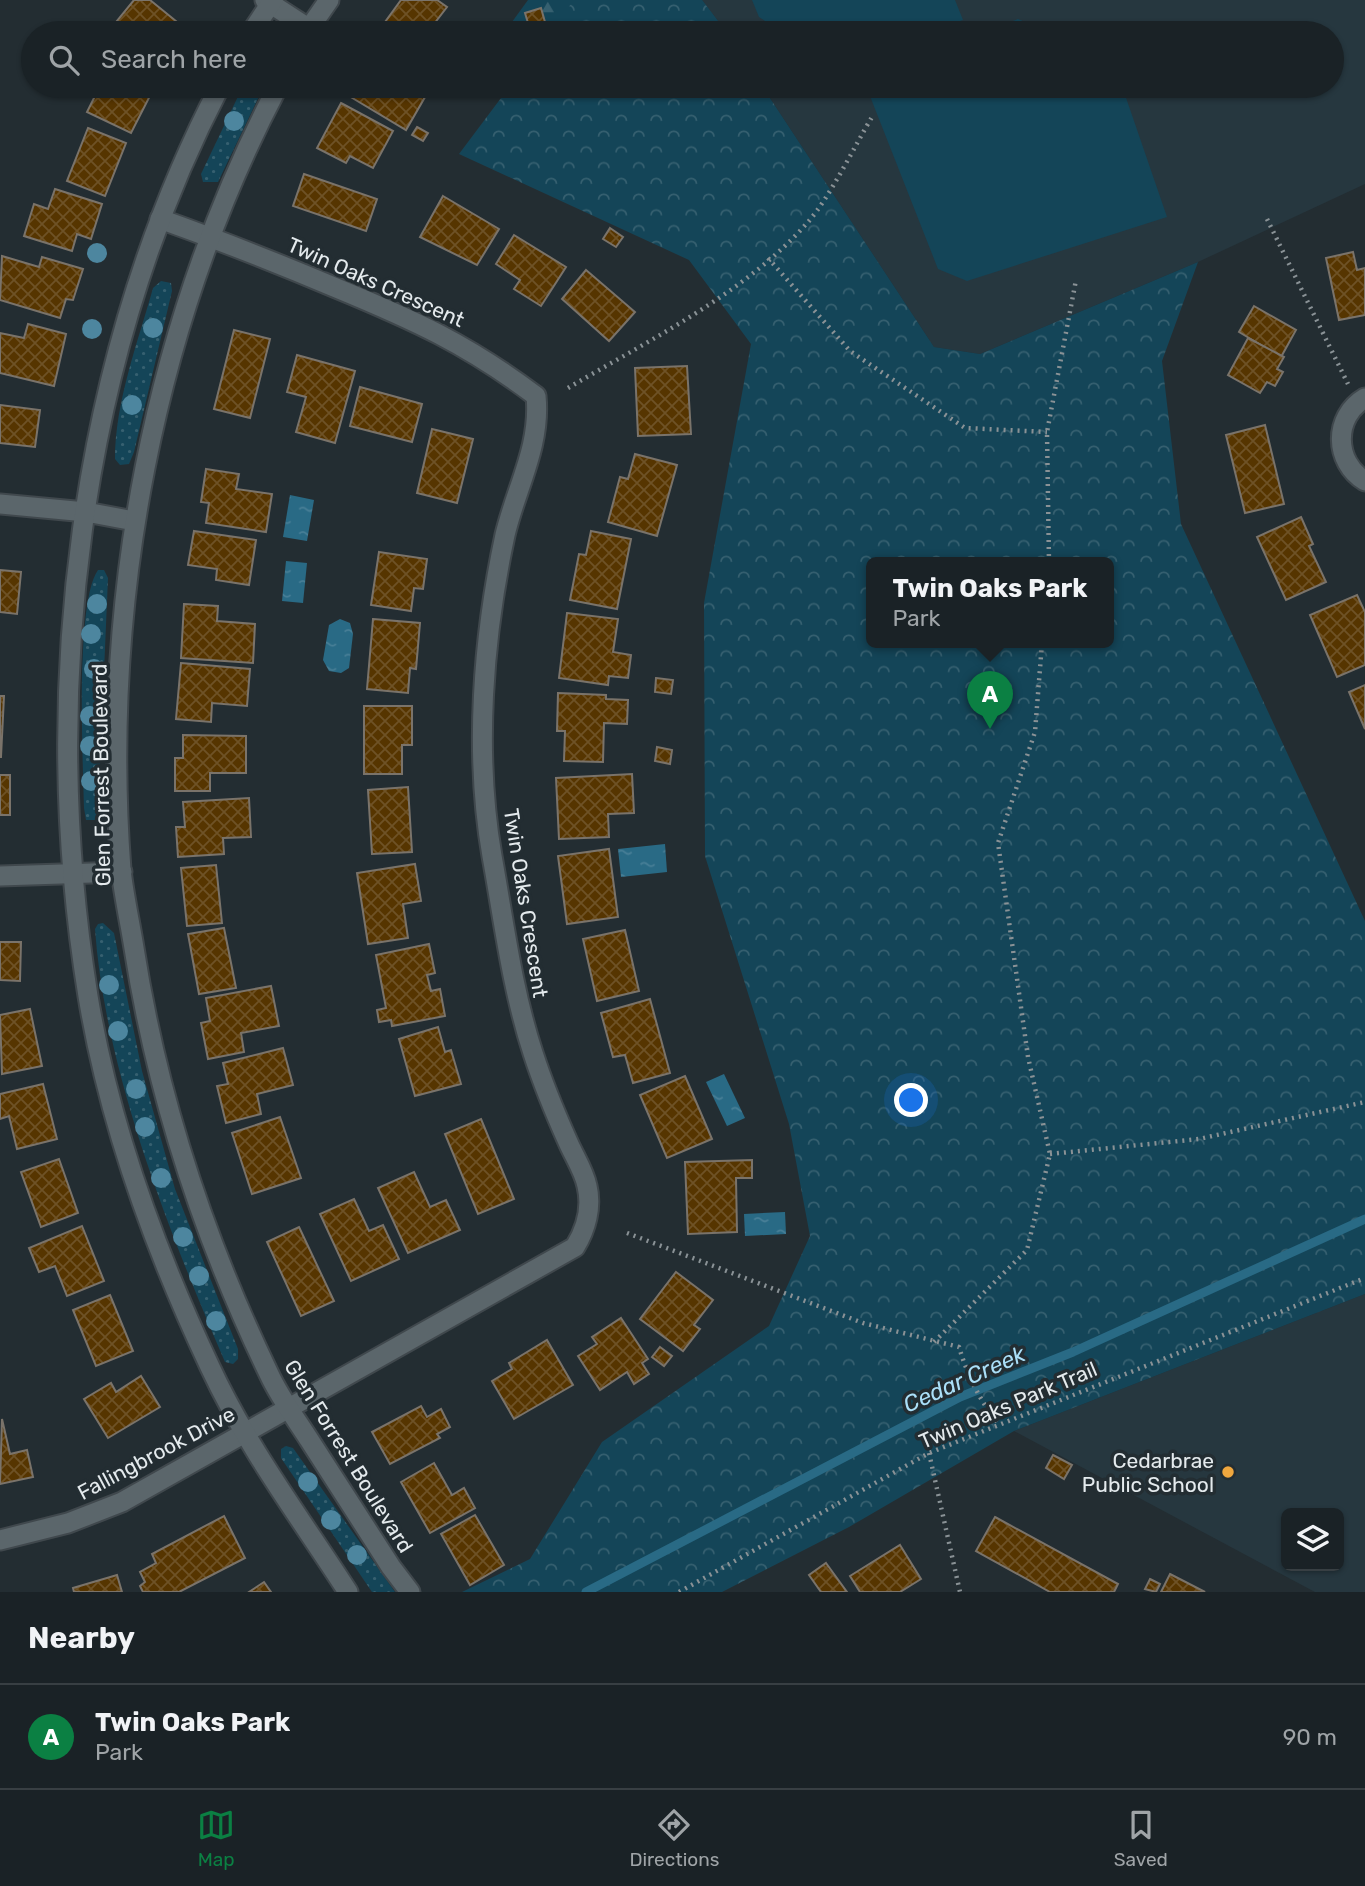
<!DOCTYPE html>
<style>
body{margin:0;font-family:Rubik,sans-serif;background:#272f32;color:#f1f3f6}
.controls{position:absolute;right:21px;bottom:21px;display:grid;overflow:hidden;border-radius:10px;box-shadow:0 2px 5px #0004}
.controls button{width:63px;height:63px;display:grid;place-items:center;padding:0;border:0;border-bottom:2px solid #383f43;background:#1a2226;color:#f1f3f6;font:35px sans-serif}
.you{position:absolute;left:912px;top:1101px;width:24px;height:24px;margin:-18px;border:5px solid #fff;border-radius:50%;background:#1a73e8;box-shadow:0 0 0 10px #1a73e833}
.badge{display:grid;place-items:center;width:46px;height:46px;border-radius:50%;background:#0b8043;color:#fff;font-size:23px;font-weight:700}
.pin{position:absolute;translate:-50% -58px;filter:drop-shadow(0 2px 4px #0008)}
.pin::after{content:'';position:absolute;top:37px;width:24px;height:21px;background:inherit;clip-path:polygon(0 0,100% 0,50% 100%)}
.popup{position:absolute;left:866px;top:557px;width:248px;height:91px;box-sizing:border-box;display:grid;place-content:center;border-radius:10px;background:#1a2226;filter:drop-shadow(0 2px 5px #0005);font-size:23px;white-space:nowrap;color:#9fa4a7}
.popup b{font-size:26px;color:#f1f3f6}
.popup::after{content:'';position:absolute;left:50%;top:100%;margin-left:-14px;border:14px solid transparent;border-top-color:#1a2226}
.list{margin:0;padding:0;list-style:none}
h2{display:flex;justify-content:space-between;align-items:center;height:91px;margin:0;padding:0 28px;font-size:30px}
h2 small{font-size:23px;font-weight:400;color:#9fa4a7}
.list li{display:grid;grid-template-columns:46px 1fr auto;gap:21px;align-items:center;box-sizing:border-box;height:105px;padding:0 28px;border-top:2px solid #383f43}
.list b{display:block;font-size:26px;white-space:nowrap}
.list p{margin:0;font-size:23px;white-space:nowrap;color:#9fa4a7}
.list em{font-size:23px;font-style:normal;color:#9fa4a7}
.icon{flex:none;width:38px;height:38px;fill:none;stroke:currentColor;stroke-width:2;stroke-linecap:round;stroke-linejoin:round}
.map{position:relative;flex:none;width:1365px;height:1592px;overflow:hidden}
.search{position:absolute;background:#1a2226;box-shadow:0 2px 5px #0004;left:21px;right:21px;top:21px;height:77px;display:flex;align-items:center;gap:18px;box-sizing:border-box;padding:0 24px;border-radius:38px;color:#9fa4a7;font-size:26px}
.sheet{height:196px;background:#1a2226}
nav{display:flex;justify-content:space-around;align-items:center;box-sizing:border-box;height:98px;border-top:2px solid #383f43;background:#1a2226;font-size:19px;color:#9fa4a7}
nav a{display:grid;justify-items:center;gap:4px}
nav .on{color:#0b8043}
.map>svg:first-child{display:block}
.built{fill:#26373f;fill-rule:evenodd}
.grass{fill:url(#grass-dots)}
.forest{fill:url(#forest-firs)}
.park{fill:url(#park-crowns);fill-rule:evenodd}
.pitch{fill:#144558}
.water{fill:url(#water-ripples)}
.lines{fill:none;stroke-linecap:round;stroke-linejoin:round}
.stream{stroke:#296a85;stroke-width:9}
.building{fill:url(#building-cross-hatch);stroke:#7a736a;stroke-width:2}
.minor-casing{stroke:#40484d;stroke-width:23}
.tertiary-casing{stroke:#40484d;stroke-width:23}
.path{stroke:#8a9296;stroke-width:4.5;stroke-dasharray:2 5;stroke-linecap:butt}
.minor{stroke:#5b666b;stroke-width:19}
.tertiary{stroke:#5b666b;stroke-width:19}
.tree{fill:#4d869f}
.poi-dot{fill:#efa73e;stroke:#232d32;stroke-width:2.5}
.labels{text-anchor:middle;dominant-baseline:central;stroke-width:7;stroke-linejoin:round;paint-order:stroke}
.street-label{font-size:21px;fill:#e4eaed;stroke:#232d32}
.poi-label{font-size:21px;fill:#e4eaed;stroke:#232d32;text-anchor:end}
.water-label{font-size:23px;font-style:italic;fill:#aadff8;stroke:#232d32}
</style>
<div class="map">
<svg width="1365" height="1592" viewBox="0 0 1365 1592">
<defs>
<pattern id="grass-dots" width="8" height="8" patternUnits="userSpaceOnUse" patternTransform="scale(1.75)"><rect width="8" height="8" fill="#144558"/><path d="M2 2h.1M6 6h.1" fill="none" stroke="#366070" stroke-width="1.8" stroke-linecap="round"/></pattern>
<pattern id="forest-firs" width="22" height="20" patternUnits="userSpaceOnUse" patternTransform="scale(1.75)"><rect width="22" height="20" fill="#144558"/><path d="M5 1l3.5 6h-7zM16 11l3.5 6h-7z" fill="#366070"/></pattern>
<pattern id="park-crowns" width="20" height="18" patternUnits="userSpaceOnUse" patternTransform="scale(1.75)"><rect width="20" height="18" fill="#144558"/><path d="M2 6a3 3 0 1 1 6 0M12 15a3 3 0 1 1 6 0" fill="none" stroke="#366070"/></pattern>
<pattern id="water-ripples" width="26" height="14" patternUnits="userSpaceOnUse" patternTransform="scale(1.75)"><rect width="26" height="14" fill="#296a85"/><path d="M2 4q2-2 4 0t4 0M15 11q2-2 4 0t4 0" fill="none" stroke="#487f97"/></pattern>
<pattern id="building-cross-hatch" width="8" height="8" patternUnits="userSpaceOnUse" patternTransform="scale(1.75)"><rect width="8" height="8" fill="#563500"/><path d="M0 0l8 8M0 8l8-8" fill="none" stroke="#6e5226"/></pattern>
</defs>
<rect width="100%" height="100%" fill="#232d32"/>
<g class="built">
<polygon points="702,0 1365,0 1365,184 1198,262 980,354 934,347 762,86 1332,86 1332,33 727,33"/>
<path d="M1365,1294V1592H1315L1014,1431ZM1286,1513H1339V1566H1286Z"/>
</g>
<g class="grass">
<polygon points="243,86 264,86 218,182 203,182 201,174"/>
<path d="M161,281L171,283L172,291L134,452L129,464L120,465L115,459C115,402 138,342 153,288Z"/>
<path d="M98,570H104L108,578L100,765L101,816L96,820H86L84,808C83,762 75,602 98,570Z"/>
<path d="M103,923L114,933L142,1071L175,1189L238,1349V1359L233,1364L225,1362C169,1232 105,1071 95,929L98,924Z"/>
<polygon points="286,1446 293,1448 395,1592 372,1592 281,1458 281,1449"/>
</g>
<polygon class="forest" points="528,0 702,0 727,33 504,33"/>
<g class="park">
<polygon points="574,0 702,0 727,33 549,33"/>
<path d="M510,86H762L934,347L980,354L1198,262L1162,361L1181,524L1365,921V1294L1014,1431L849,1527L722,1592H462L530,1559L602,1442L769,1326L810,1236L789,1124L705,856L704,603L751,344L689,260L459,154ZM871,563H1109V643H871Z"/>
</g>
<g class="pitch">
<polygon points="752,0 955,0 963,20 923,33 783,33 759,17"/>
<polygon points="1018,19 1051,33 982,33"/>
<polygon points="866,86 1122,86 1167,217 967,281 938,269"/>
</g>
<g class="water">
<polygon points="290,495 314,500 307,541 283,537"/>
<polygon points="286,561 307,563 303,603 282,601"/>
<polygon points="340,619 350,623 353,634 349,668 341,673 329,671 323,660 329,625"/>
<polygon points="665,844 667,872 621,877 618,849"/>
<polygon points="724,1074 745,1118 727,1126 706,1082"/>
<polygon points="785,1212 786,1234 745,1236 744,1214"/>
</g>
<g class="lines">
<polyline class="stream" points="586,1592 960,1397 1073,1352 1365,1219"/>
</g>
<g class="building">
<polygon points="134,0 150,0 187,30 184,33 129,33 116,22"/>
<polygon points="401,0 437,0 447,7 427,33 387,33 380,29"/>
<polygon points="541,8 547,29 531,33 525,13"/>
<polygon points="100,86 155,86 131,133 87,112"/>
<polygon points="348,86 406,86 425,97 406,130 344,93"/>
<polygon points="341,103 393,131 373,168 350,156 346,163 317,148"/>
<polygon points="417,127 428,133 423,141 412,135"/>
<polygon points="88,128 126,143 105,196 67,181"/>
<polygon points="304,174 377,199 366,231 293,206"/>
<polygon points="55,189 102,204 91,239 77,234 72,251 24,236 34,204 48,209"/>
<polygon points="443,196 499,229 477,265 420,237"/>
<polygon points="610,228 623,237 616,247 603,239"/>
<polygon points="514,235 566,267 541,306 514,289 520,280 496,264"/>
<polygon points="1353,252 1357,270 1365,268 1365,315 1339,320 1326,258"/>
<polygon points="2,256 39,267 42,257 83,269 73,300 66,299 60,318 0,300"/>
<polygon points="586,270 635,312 609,341 562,299"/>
<polygon points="1254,306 1296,330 1281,357 1239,332"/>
<polygon points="28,324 66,334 54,386 0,373 0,333 24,338"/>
<polygon points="234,330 270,339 250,418 214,409"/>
<polygon points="1248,338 1284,357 1277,369 1283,372 1275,386 1267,382 1260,393 1228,375"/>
<polygon points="297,355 355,371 335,443 296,432 306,397 287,392"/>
<polygon points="687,366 691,434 638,436 635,368"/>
<polygon points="360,387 422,404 412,442 350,426"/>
<polygon points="0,405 40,410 35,447 0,443"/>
<polygon points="1265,425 1284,504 1245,513 1226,435"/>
<polygon points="432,429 473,439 457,503 417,493"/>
<polygon points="635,454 677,465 657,536 608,522 620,477 628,479"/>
<polygon points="206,469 239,474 236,489 272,494 266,532 206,523 209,503 201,502"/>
<polygon points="1301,517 1313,544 1309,546 1326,582 1286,600 1257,537"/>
<polygon points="194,531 256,540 249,585 216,580 217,569 188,565"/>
<polygon points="591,531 631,539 617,609 570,600 579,554 586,555"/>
<polygon points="379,552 427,559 423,589 414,588 411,611 371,605"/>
<polygon points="0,570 21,572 17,614 0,612"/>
<polygon points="1357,595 1365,612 1365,665 1337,677 1310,615"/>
<polygon points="184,604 218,606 217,621 255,624 253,663 181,658"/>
<polygon points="567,613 618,619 613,652 631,655 628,678 609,676 608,685 559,678"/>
<polygon points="373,619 420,623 416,669 410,668 408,693 367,689"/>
<polygon points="181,663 250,669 247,706 212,703 211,722 176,719"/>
<polygon points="656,678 673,680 671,694 655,692"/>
<polygon points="1365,685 1365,729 1349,692"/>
<polygon points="558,693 606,695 606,699 628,700 627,724 604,723 603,762 564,761 565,731 557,731"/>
<polygon points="0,696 4,696 1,757 0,757"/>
<polygon points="364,706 412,706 412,745 402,745 402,774 364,774"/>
<polygon points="183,735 246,736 246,773 210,773 210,791 175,791 175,758 183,758"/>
<polygon points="657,747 672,750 670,764 655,761"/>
<polygon points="632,774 634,813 608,814 609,837 559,839 556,778"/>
<rect x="0" y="775" width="10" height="40"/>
<polygon points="408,787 412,852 372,854 368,790"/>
<polygon points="249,798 251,837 223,838 224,854 178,857 176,827 185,827 183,802"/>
<polygon points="609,849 618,917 567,924 558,856"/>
<polygon points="415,864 421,901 403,904 408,938 368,944 357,873"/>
<polygon points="216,865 222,923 187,926 181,868"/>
<polygon points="224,928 236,988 199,994 188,934"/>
<polygon points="625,930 639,991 597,1001 583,939"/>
<polygon points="0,942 21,942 20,981 0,980"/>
<polygon points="429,944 435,973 427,975 431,991 440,989 445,1016 392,1026 391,1020 379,1022 377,1010 386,1008 376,955"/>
<polygon points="271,986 279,1026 241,1033 244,1052 208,1059 201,1023 210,1021 206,998"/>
<polygon points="650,999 670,1073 633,1083 625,1055 613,1057 601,1013"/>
<polygon points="30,1009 42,1066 2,1074 0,1015"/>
<polygon points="438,1027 445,1052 451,1050 461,1084 415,1096 399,1039"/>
<polygon points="283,1048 293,1085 257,1094 261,1114 226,1123 217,1086 228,1084 223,1063"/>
<polygon points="685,1076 712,1139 667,1158 640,1095"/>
<polygon points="43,1084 57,1139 17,1149 9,1116 0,1119 0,1094"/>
<polygon points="280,1117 301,1178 252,1194 232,1133"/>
<polygon points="481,1119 514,1199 478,1214 445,1134"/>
<polygon points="59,1159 78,1213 41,1227 21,1172"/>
<polygon points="752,1160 752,1178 736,1178 737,1232 688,1234 685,1162"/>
<polygon points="414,1172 430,1207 446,1200 460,1230 408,1253 378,1188"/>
<polygon points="354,1199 369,1231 383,1225 399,1259 351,1281 320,1214"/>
<polygon points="82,1226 104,1281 67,1296 55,1266 39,1272 29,1248"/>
<polygon points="299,1227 334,1301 301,1316 267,1242"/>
<polygon points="676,1272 713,1300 694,1325 700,1329 683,1351 640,1319"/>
<polygon points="110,1295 133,1351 96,1366 73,1310"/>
<polygon points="621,1318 648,1359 642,1363 649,1374 634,1384 627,1372 600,1390 578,1356 597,1344 592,1337"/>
<polygon points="547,1340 573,1385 514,1419 492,1381 512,1369 509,1363"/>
<polygon points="660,1347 672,1356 664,1366 652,1357"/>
<polygon points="141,1376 160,1407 108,1438 84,1399 111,1383 116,1392"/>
<polygon points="421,1406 427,1417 441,1409 450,1427 437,1434 440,1438 390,1464 372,1432"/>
<polygon points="2,1419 10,1454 27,1450 33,1477 0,1484"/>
<polygon points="1053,1455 1072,1465 1064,1479 1046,1468"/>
<polygon points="434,1463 452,1495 464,1488 475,1508 430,1533 401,1482"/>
<polygon points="475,1515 504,1565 470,1585 441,1534"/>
<polygon points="224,1516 245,1558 179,1592 143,1592 140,1586 145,1582 140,1572 156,1563 152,1554"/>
<polygon points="995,1517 1118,1584 1114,1592 1050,1592 976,1551"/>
<polygon points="900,1545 921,1579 900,1592 860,1592 850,1576"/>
<polygon points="826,1563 847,1592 821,1592 809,1575"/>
<polygon points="1170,1574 1205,1592 1161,1592"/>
<polygon points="117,1575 122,1592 74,1592 73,1588"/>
<polygon points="1150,1579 1160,1584 1156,1592 1145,1589"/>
<polygon points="264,1582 271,1592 249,1592"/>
</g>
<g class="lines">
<defs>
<g id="minor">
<polyline points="265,0 308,28"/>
<path d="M1365,398C1333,417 1334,462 1365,481"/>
<polyline points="0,504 86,512 134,521"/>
<polyline points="0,876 122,872"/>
<path d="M0,1540L68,1523L122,1502L575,1247C586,1229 592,1207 587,1186C584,1171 574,1156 568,1142C555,1113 543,1084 533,1053C512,989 504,922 492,856C474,752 483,638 505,535C516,488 541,446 536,396C467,344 414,320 334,287C277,263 219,240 160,219"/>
</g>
<g id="tertiary">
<polyline points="251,33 273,0"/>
<polyline points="306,33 329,0"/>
<path d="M220,86C78,359 39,694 88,996C109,1124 155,1250 210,1367C247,1447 301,1519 348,1592"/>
<path d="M278,86C153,324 101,603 121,870C124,896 130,923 134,948C157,1096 204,1239 269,1374C280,1398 296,1419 310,1441C337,1483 364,1525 391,1567L410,1592"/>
</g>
</defs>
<use href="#minor" class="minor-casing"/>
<use href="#tertiary" class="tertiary-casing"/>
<g class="path">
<polyline points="1267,219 1348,384"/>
<polyline points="768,258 850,351 965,428 1047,432"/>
<path d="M568,388C649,340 746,293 808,222C830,197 854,147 872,117"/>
<polyline points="1049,563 1047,432 1076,280"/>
<polyline points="1050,1154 1199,1139 1365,1102"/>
<path d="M627,1233L863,1323L959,1347C967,1374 980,1402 999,1424"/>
<polyline points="934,1342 1027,1250 1050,1154 1028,1057 998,843 1035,732 1042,643"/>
<polyline points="929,1453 960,1592"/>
<polyline points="679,1592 929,1453 1365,1278"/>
</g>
<use href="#minor" class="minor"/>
<use href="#tertiary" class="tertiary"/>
</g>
<g class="tree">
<circle cx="234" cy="121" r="10"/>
<circle cx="97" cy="253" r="10"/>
<circle cx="153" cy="328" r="10"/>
<circle cx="92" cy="329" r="10"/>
<circle cx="132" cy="405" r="10"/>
<circle cx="97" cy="604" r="10"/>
<circle cx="91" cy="634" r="10"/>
<circle cx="94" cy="669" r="10"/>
<circle cx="90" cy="716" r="10"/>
<circle cx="90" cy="746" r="10"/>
<circle cx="91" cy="781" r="10"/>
<circle cx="109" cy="985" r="10"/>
<circle cx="118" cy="1031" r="10"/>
<circle cx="136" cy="1089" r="10"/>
<circle cx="145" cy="1127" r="10"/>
<circle cx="161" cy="1178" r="10"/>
<circle cx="183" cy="1237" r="10"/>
<circle cx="199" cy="1276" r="10"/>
<circle cx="216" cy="1321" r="10"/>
<circle cx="308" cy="1482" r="10"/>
<circle cx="331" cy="1520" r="10"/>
<circle cx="357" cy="1555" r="10"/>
</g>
<circle class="poi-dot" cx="1228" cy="1472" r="7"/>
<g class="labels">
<g class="street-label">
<text transform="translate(376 282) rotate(24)">Twin Oaks Crescent</text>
<text transform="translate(101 775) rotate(-91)">Glen Forrest Boulevard</text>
<text transform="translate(526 903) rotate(81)">Twin Oaks Crescent</text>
<text transform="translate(1008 1405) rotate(-23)">Twin Oaks Park Trail</text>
<text transform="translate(156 1453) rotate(-28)">Fallingbrook Drive</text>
<text transform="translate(349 1456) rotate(58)">Glen Forrest Boulevard</text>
</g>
<g class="poi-label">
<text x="1214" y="1460">Cedarbrae<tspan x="1214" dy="24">Public School</tspan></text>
</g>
<g class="water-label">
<text transform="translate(964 1379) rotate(-24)">Cedar Creek</text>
</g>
</g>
</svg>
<div class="controls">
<button><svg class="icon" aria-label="layers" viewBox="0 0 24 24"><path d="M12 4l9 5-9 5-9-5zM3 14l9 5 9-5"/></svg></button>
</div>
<div class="you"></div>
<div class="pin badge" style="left:990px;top:729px">A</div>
<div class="popup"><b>Twin Oaks Park</b>Park</div>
<div class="search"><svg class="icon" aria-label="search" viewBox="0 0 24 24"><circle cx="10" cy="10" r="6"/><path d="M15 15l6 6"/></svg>Search here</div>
</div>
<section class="sheet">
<h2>Nearby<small></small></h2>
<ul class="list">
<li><span class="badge">A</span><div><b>Twin Oaks Park</b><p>Park</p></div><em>90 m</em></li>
</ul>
</section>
<nav>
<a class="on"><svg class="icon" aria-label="map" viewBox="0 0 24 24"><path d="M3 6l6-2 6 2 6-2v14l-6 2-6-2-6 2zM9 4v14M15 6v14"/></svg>Map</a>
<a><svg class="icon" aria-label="directions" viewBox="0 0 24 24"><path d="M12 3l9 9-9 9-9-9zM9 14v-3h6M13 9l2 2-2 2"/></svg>Directions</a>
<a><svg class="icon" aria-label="saved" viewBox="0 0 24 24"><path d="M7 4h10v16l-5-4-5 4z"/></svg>Saved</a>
</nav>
